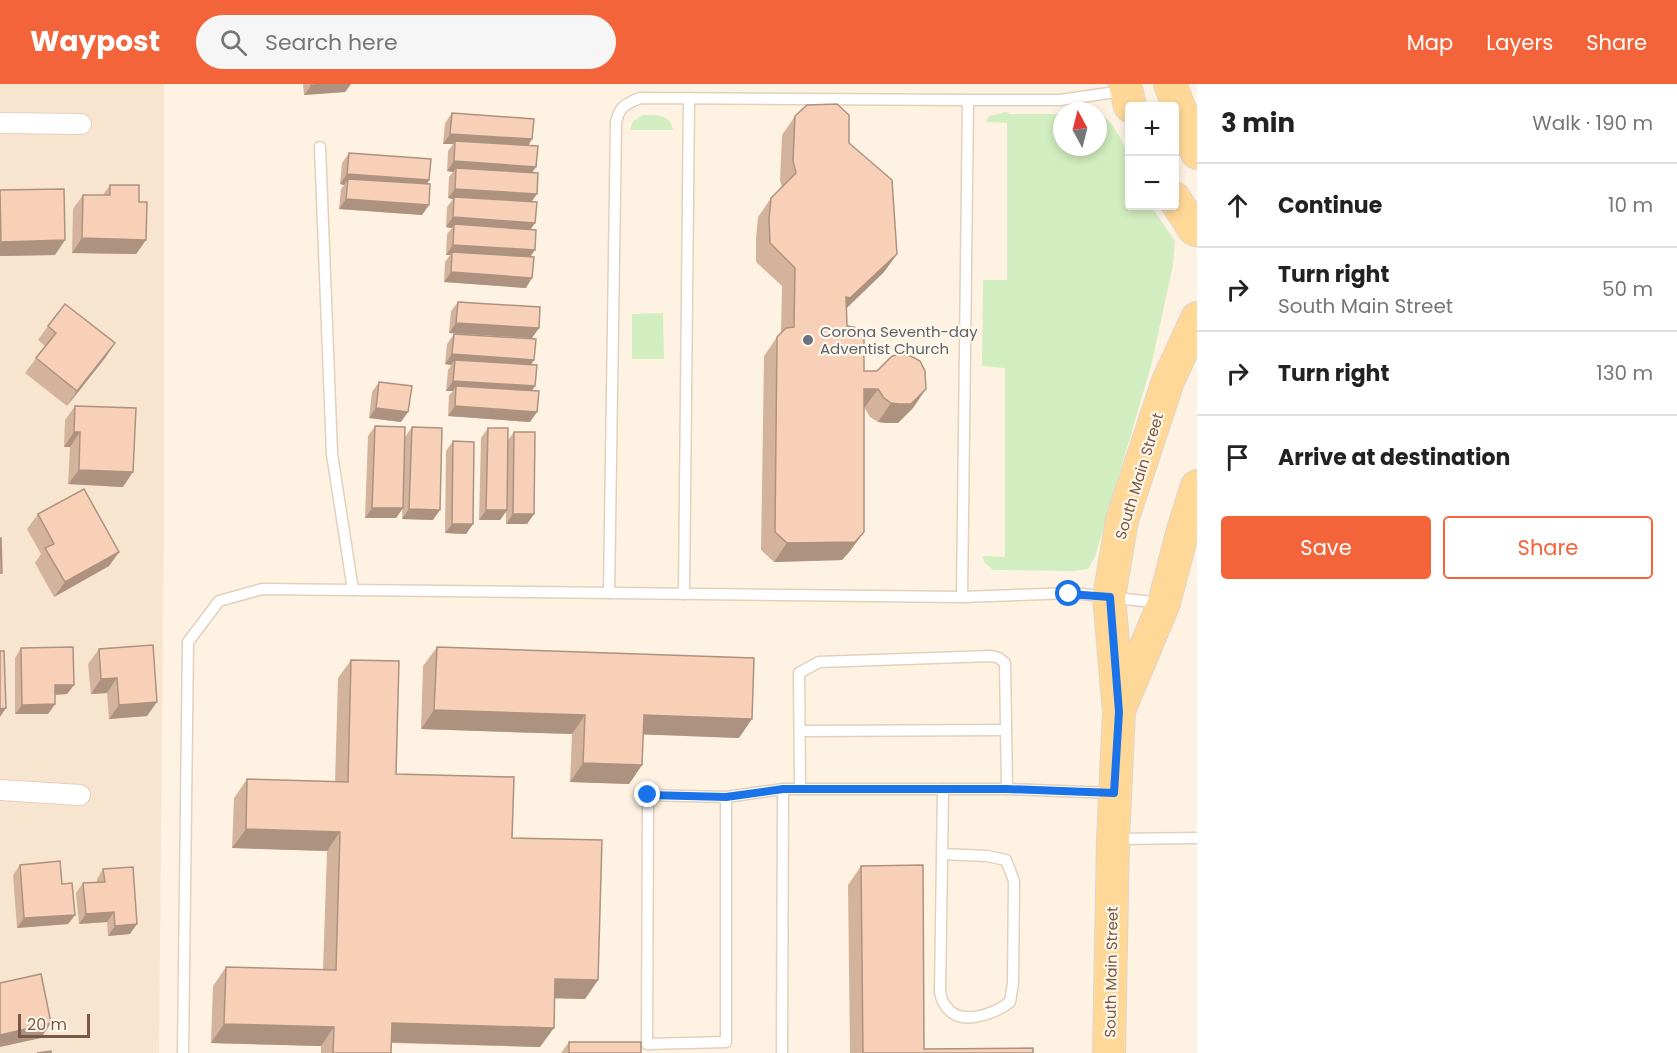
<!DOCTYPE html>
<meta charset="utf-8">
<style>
body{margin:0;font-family:Poppins,sans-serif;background:#f6f6f6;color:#222}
.controls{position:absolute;right:18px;top:18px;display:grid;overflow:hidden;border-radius:6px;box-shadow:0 3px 9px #0003}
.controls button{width:54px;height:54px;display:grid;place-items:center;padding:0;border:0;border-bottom:2px solid #e0e0e0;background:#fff;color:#222;font:30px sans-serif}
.compass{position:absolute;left:1053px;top:18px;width:54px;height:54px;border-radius:50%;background:#fff;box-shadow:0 3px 9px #0003;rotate:353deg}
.scale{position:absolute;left:18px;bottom:15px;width:72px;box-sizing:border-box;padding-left:6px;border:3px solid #795846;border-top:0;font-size:16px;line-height:21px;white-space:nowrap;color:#795846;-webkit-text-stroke:4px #fff7ea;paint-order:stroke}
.stop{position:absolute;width:18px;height:18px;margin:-14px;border:4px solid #1a73e8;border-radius:50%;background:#fff}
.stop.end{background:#1a73e8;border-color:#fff;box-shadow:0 2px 6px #0008}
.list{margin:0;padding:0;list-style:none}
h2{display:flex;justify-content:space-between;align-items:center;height:78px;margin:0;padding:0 24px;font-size:26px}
h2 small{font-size:20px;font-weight:400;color:#767676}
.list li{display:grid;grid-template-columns:39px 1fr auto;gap:18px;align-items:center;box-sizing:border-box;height:84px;padding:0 24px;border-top:2px solid #e0e0e0}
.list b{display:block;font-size:22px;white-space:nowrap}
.list p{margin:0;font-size:20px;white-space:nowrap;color:#767676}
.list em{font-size:20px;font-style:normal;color:#767676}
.actions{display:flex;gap:12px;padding:18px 24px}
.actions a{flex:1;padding:14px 0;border:2px solid #f4643b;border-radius:6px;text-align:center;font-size:21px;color:#f4643b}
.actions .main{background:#f4643b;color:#fff}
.icon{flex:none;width:33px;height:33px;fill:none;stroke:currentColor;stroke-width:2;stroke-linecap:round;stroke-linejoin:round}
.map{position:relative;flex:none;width:1197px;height:969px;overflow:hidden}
header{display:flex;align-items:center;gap:36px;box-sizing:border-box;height:84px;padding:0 30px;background:#f4643b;color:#fff}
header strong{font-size:28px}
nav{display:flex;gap:33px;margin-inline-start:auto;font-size:21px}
.search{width:420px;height:54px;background:#f6f6f6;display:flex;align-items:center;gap:15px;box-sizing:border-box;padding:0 21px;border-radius:33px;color:#767676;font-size:22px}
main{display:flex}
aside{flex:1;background:#fff}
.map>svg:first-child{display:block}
.residential{fill:#f7e5d0}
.green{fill:#d2edbf}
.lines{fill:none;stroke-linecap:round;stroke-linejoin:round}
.service-casing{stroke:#e4cfbd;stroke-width:13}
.minor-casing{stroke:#e4cfbd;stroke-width:22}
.primary-casing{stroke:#dcd4cf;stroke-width:34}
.service{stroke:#fff;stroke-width:10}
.minor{stroke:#fff;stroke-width:20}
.primary{stroke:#ffd898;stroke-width:32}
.wall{fill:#d4b39d}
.shaded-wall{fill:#ad9280}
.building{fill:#f7d0b7;stroke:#ad9280;stroke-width:1.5}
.route{stroke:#1a73e8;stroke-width:8}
.worship-dot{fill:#6b7280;stroke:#fff7ea;stroke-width:2}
.labels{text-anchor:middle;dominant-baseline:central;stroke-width:4.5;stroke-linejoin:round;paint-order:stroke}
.worship-label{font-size:15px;fill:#5b616d;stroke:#fff7ea;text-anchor:start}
.street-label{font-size:15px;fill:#795846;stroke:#fff7ea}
</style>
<header>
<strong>Waypost</strong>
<div class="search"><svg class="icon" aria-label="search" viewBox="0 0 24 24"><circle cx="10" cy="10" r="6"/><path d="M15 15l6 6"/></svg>Search here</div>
<nav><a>Map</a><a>Layers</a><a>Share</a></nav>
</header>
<main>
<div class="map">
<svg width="1197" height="969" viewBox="0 0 1197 969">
<rect width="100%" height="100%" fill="#fef3e2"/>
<polygon class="residential" points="0,0 164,0 164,451 159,969 0,969"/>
<g class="green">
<path d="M1006,28L1010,30H1062V63H1098V30C1112,33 1128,65 1129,79C1131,93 1129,108 1130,122H1151L1175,157L1173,181L1151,282L1095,473L1088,485L1073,487L993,486L984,478L983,472L1005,473V284L982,282L983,196H1007V39L986,38L989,32Z"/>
<path d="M643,31C657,31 670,30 673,46H630L633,37Z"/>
<polygon points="663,229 664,275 632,275 632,230"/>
</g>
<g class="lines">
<defs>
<g id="service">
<polyline points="968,16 1060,16 1123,7"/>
<polyline points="320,63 332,370 353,506"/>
<path d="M609,509L616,39C619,23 625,20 640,14L968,16L962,513"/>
<polyline points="684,510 689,14"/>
<polyline points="800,647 1006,646"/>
<polyline points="800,705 799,589 819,578 991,572 999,574 1005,579 1007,705"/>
<polyline points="726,713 726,958 647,960 648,711 726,713 783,705"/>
<polyline points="1116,755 1197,754"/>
<path d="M942,770L987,772L1006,776L1014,797L1013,899L1010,918C994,930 959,944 945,921C942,918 941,912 940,908L943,705"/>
<polyline points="183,969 188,558 219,517 262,505 962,513 1073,509 1161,519"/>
<polyline points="782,969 783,705 1007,705 1112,709"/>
</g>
<g id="minor">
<polyline points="0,39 81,40"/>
<polyline points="0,706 80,711"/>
</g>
<g id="primary">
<polyline points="1125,0 1130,22"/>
<polyline points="1170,0 1197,69"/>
<polyline points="1174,114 1194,145 1197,146"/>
<polyline points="1120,624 1164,519 1183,446 1197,402"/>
<polyline points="1109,969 1113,755 1119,628 1109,513 1122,436 1168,297 1197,234"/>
</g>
</defs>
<use href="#service" class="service-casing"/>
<use href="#minor" class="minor-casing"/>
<use href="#primary" class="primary-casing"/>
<use href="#service" class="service"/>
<use href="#minor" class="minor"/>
<use href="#primary" class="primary"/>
</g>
<g class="wall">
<polygon points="303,0 351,0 345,8 304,11"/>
<polygon points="452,29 532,55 528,62 532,89 531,118 535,139 530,145 530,173 526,204 444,198 445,178 450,171 446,171 447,150 452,144 446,143 447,123 453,115 448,114 449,93 453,88 447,87 448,67 453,60 443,60 445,39"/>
<polygon points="795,32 849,59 897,170 884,188 847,224 847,242 864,287 913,324 898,339 886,339 878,338 870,333 864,323 864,448 850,467 842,476 774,478 761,466 764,272 777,253 781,249 782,202 756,178 756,154 758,133 771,114 782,104 780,96 782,51"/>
<polygon points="349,69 429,96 427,100 429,121 422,131 339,125 341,105 344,101 340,100 342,79"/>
<polygon points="110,101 139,118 146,156 136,170 72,169 73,125 83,111 103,111"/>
<polygon points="0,106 55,171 0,172"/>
<polygon points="458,218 539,244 532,254 449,249 451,227"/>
<polygon points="48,242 115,259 105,274 67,322 25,289 45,262 38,256"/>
<polygon points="454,250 531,281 535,302 532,307 530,338 448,332 449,311 453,307 446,307 448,286 451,281 445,280 447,260"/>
<polygon points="379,298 401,338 369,334 372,308"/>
<polygon points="75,322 123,403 68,400 70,363 64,363 65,336"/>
<polygon points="375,342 405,353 412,343 433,436 402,435 404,383 403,424 396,434 365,434 368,352"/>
<polygon points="488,344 508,356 514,348 534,430 527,440 506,440 506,428 500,436 479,436 481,354"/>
<polygon points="453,357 473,440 466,450 445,449 446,367"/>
<polygon points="38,430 119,468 109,482 54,513 35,479 41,470 27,445"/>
<polygon points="437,563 739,654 643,650 642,681 629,700 570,698 572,650 421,645 423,582"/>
<polygon points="21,564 74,601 67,610 55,611 55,620 48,630 15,630 15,574"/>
<polygon points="99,565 147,632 109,635 107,609 91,610 88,580"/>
<polygon points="351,576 396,690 512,754 598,896 585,915 554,914 540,963 391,959 391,969 321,969 321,962 211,959 213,902 226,883 323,886 327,767 232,764 234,714 247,695 335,698 338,594"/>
<polygon points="20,781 62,800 75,831 68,840 17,844 13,791"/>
<polygon points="861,782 924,965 1033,969 850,969 848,801"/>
<polygon points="103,785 130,850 108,852 107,838 79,840 76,809 83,799 97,798 97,795"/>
<polygon points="569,958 641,969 561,969"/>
</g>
<g class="shaded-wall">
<polygon points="332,0 351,0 345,8 304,11 311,2"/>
<polygon points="450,50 532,55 526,65 455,57 453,60 443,60"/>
<polygon points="454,77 536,83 529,93 456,84 453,88 447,87"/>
<polygon points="347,90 429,96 423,106 348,95 344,101 340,100"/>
<polygon points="455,105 537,110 530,120 454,113 453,115 448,114"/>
<polygon points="346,115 429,121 422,131 339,125"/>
<polygon points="453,133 535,139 528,149 454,140 452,144 446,143"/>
<polygon points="82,154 146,156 136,170 72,169"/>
<polygon points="65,156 55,171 0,172 0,160 1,158"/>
<polygon points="453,161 535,166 528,176 452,168 450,171 446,171"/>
<polygon points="897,170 884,188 837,233 846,213"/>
<polygon points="451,188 532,194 526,204 444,198"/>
<polygon points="456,239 539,244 532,254 449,249"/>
<polygon points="115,259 105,274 67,322 77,307"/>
<polygon points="452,270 534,276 528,286 455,276 451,281 445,280"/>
<polygon points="453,297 535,302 528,312 456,302 453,307 446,307"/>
<polygon points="864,305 878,305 865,323 851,324"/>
<polygon points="926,305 913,324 898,339 886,339 878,338 891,319"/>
<polygon points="455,322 537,328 530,338 448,332"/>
<polygon points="376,324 408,328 401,338 369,334"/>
<polygon points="74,348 80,348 70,363 64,363"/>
<polygon points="79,386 133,388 123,403 68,400"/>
<polygon points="372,424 403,424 396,434 365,434"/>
<polygon points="409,425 440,426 433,436 402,435"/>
<polygon points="486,426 507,426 500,436 479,436"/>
<polygon points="513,430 534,430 527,440 506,440"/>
<polygon points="452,440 473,440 466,450 445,449"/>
<polygon points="864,448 850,467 842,476 774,478 787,459"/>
<polygon points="119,468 109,482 54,513 65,498"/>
<polygon points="117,594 107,609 91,610 101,595"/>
<polygon points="55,601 74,601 67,610 48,611"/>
<polygon points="157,618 147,632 109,635 119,621"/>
<polygon points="55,620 48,630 15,630 22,621"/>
<polygon points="6,624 0,633 0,625"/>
<polygon points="434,626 585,631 572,650 421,645"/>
<polygon points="644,631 752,635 739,654 631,650"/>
<polygon points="583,679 642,681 629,700 570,698"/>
<polygon points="246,745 340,748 327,767 232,764"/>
<polygon points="114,828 107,838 79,840 86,830"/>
<polygon points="75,831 68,840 17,844 24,834"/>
<polygon points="137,840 130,850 108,852 115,842"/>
<polygon points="555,895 598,896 585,915 542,914"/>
<polygon points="51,939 41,954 0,963 0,951"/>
<polygon points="392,939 554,944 540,963 378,958"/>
<polygon points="224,940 334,943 321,962 211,959"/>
</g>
<g class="building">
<polygon points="311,0 332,0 311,2"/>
<polygon points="837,20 849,31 849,59 892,96 897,170 850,214 846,213 847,242 854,243 864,253 864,287 877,287 892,272 901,270 911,272 920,277 925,287 926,305 911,320 899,320 891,319 884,314 878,305 864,305 864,448 855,458 787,459 775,448 777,253 786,244 794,243 795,184 770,159 769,135 771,114 796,89 793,77 795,32 807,21"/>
<polygon points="452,29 534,35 532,55 450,50"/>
<polygon points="455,57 538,62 536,83 454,77"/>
<polygon points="349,69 431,75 429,96 347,90"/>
<polygon points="456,84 538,89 537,110 455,105"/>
<polygon points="348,95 430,100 429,121 346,115"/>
<polygon points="110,101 139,101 139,118 147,118 146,156 82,154 83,111 110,111"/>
<polygon points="64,105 65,156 1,158 0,106"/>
<polygon points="454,113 537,118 535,139 453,133"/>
<polygon points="454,140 536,146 535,166 453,161"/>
<polygon points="452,168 534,173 532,194 451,188"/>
<polygon points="458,218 540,223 539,244 456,239"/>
<polygon points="65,220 115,259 77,307 36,274 56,249 48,242"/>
<polygon points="454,250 536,255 534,276 452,270"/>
<polygon points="455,276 537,281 535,302 453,297"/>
<polygon points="379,298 412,302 408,328 376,324"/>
<polygon points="456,302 539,307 537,328 455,322"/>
<polygon points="75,322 136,324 133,388 79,386 80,348 74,348"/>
<polygon points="375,342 405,343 403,424 372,424"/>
<polygon points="412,343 442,344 440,426 409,425"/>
<polygon points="488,344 508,344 507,426 486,426"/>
<polygon points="514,348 535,348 534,430 513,430"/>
<polygon points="453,357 474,358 473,440 452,440"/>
<polygon points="84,405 119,468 65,498 45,464 54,460 38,430"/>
<polygon points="0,454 1,454 2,489 0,489"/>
<polygon points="153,561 157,618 119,621 117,594 101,595 99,565"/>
<polygon points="73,563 74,601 55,601 55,620 22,621 21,564"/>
<polygon points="437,563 754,574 752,635 644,631 642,681 583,679 585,631 434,626"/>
<polygon points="0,567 4,567 6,624 0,625"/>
<polygon points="351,576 399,577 396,690 514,693 512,754 602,756 598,896 555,895 554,944 392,939 391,969 333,969 334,943 224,940 226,883 336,886 340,748 246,745 247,695 348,698"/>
<polygon points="60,777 62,800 72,799 75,831 24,834 20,781"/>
<polygon points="923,781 924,965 1033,964 1033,969 863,969 861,782"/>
<polygon points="133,783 137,840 115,842 114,828 86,830 83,799 105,798 103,785"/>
<polygon points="41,890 51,939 0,951 0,899"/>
<rect x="569" y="958" width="72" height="11"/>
<polygon points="51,967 51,969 37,969"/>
</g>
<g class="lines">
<polyline class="route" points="648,711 726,713 783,705 1007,705 1114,709 1119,628 1110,513 1069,510"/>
</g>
<circle class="worship-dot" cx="808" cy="256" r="6"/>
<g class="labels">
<g class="worship-label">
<text x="820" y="247">Corona Seventh-day<tspan x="820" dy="17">Adventist Church</tspan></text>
</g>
<g class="street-label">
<text transform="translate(1139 392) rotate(-73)">South Main Street</text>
<text transform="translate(1111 888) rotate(-89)">South Main Street</text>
</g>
</g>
</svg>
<div class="controls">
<button>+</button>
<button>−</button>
</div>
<svg class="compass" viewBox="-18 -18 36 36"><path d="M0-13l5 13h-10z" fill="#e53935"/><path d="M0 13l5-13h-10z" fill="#767676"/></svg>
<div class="scale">20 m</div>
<div class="stop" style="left:1069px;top:510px"></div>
<div class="stop end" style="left:648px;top:711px"></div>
</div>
<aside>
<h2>3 min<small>Walk · 190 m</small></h2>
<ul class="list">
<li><svg class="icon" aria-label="ahead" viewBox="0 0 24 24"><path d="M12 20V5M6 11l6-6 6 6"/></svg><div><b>Continue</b></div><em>10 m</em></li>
<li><svg class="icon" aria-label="right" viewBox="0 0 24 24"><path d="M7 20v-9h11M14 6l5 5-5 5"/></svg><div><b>Turn right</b><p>South Main Street</p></div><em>50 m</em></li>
<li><svg class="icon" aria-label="right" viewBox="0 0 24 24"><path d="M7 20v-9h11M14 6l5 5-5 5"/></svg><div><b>Turn right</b></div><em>130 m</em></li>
<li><svg class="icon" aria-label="arrive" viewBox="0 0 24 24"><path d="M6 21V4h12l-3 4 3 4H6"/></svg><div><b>Arrive at destination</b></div></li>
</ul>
<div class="actions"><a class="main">Save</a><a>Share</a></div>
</aside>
</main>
